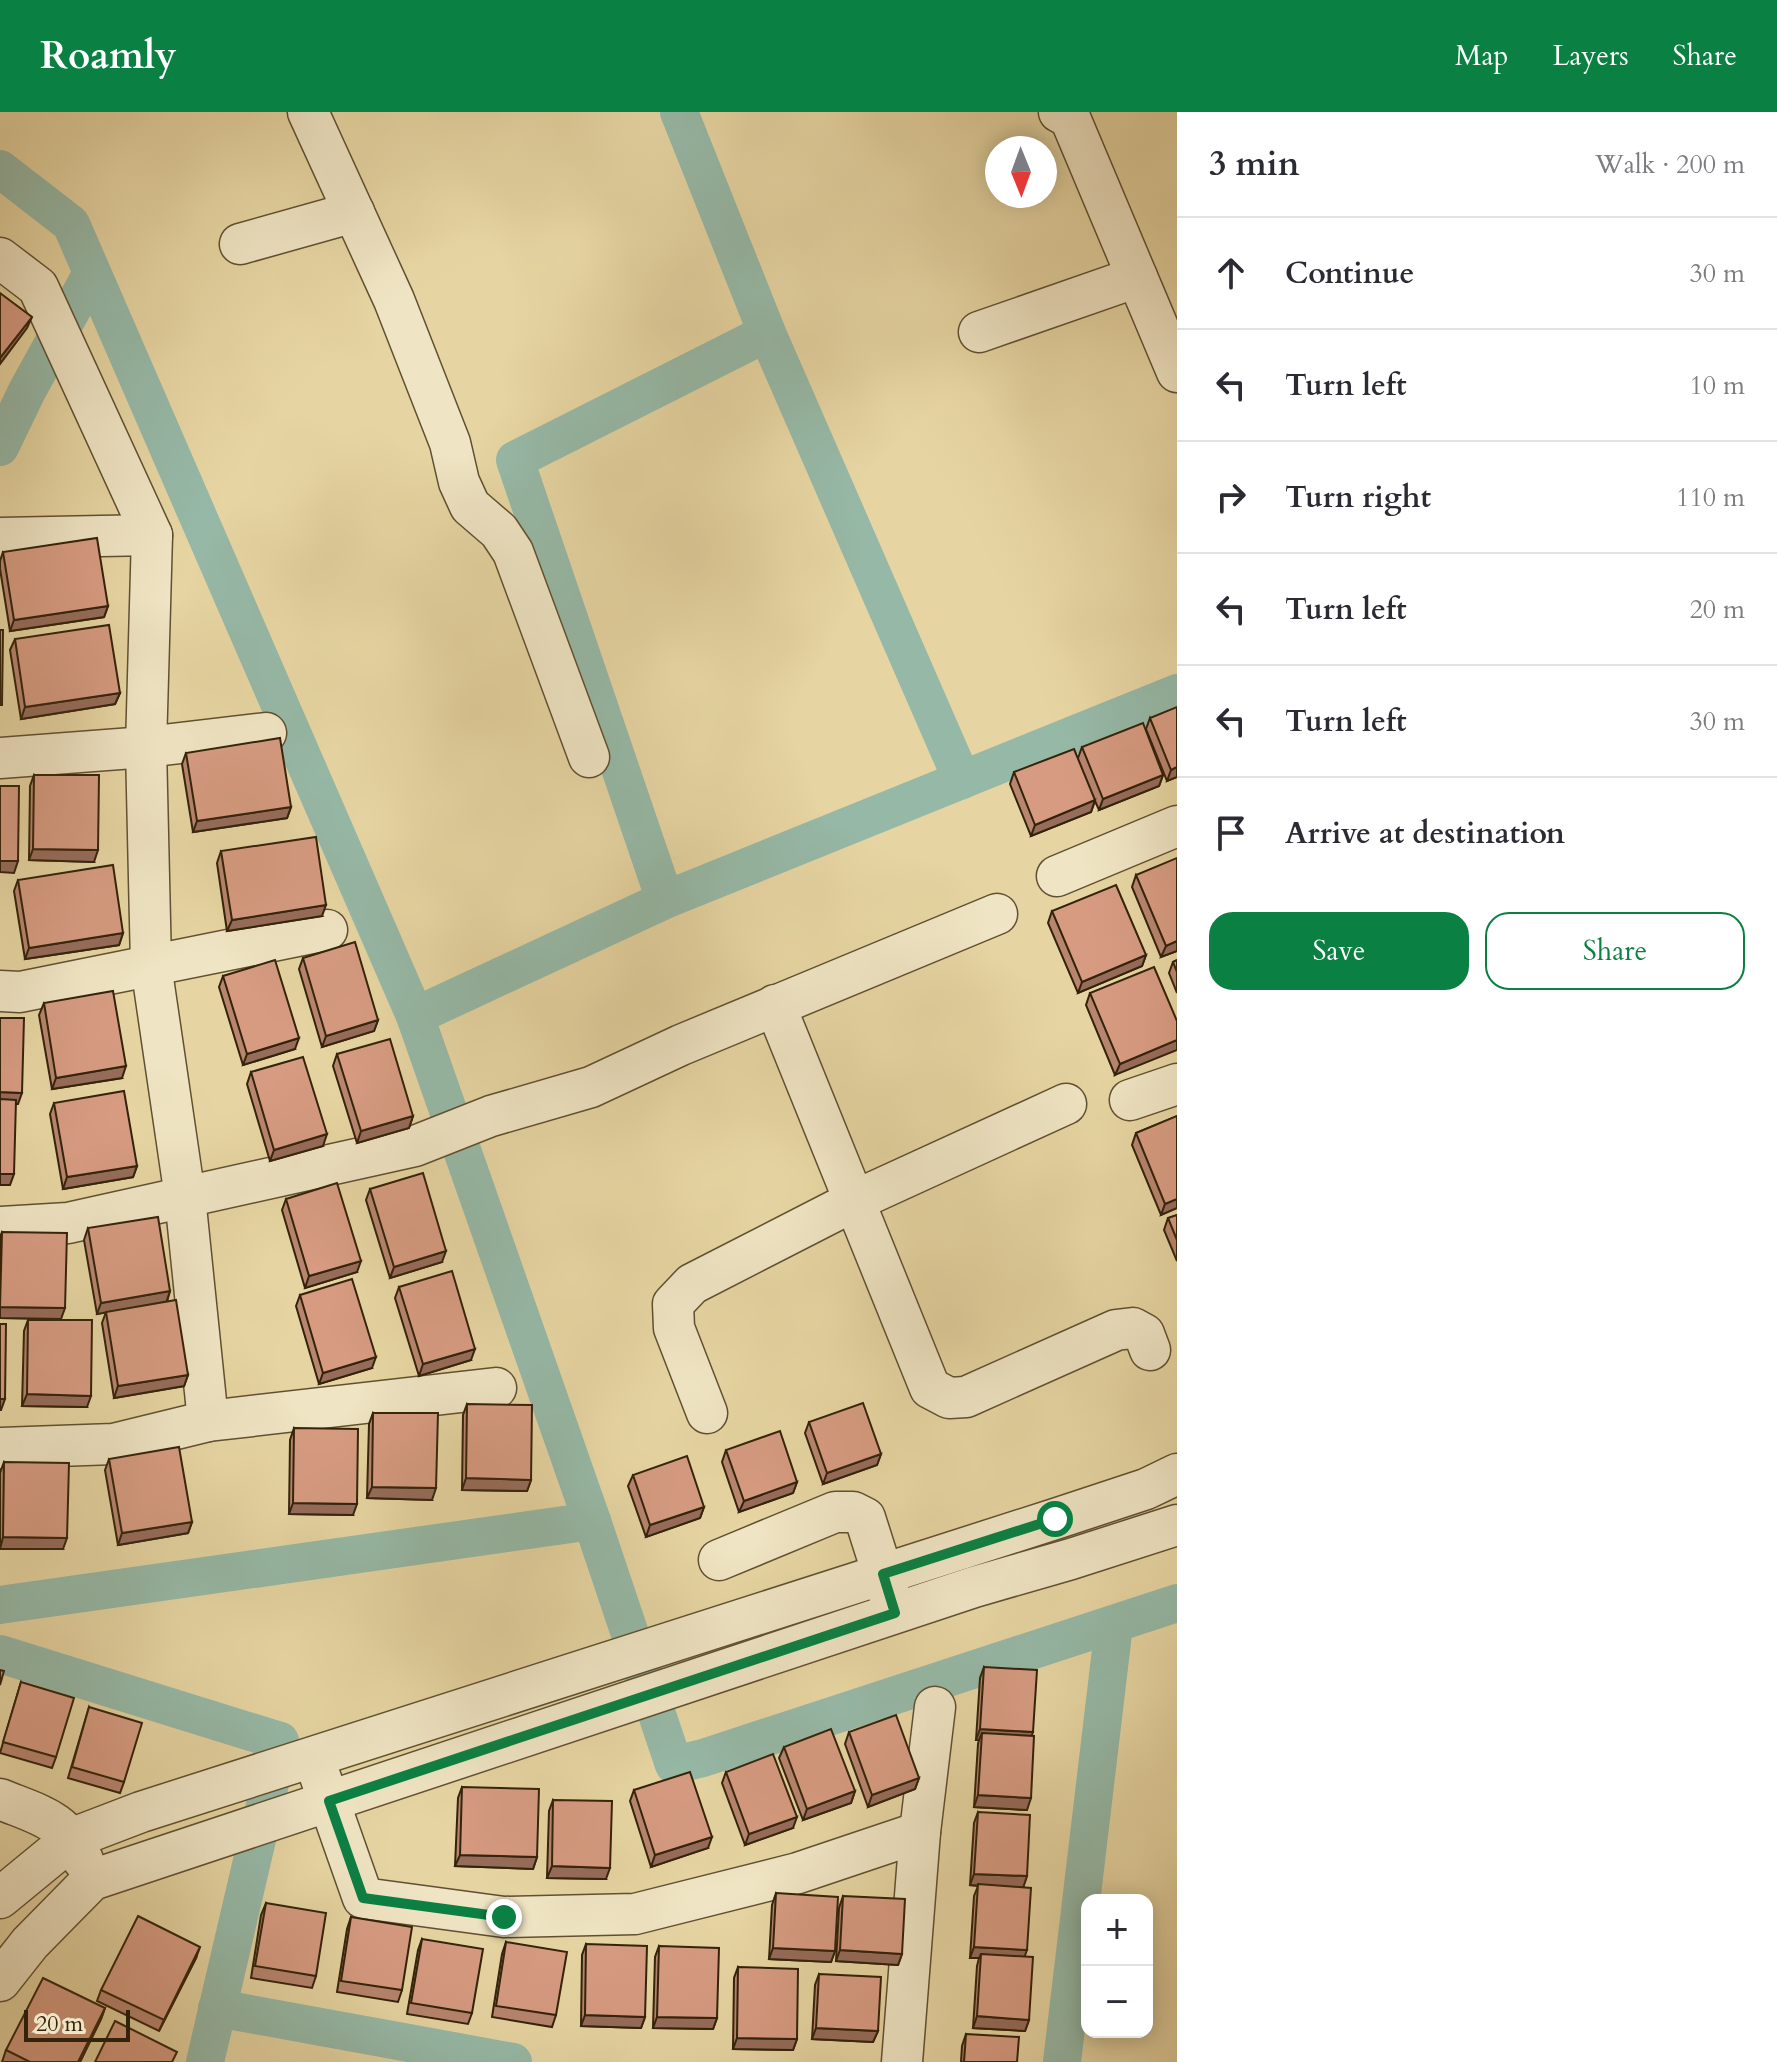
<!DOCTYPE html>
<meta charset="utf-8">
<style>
body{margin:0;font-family:Cardo,serif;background:#f2f2f3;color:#2b2b33}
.controls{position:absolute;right:24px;bottom:24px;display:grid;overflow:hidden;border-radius:16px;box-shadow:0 4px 20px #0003}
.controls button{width:72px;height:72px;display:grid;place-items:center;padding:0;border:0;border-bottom:2px solid #e1e1e2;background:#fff;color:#2b2b33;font:40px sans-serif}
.compass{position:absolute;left:985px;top:24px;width:72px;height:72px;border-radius:50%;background:#fff;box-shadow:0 4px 20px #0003;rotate:179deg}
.scale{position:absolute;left:24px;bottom:20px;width:106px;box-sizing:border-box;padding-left:8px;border:4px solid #34230b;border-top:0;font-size:22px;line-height:28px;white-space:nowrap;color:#34230b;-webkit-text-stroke:6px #efe4c3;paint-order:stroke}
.stop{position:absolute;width:24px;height:24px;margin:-18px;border:6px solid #0b8043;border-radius:50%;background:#fff}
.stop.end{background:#0b8043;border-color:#fff;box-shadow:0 2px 8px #0008}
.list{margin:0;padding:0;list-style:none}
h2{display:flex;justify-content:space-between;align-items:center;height:104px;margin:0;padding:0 32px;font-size:34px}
h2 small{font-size:26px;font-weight:400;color:#7c7c81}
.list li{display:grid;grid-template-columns:52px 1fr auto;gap:24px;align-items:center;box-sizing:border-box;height:112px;padding:0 32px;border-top:2px solid #e1e1e2}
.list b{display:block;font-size:30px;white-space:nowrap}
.list em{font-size:26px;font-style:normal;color:#7c7c81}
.actions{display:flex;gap:16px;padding:24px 32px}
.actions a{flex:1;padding:18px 0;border:2px solid #0b8043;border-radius:24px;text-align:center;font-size:28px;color:#0b8043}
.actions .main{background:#0b8043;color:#fff}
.icon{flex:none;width:44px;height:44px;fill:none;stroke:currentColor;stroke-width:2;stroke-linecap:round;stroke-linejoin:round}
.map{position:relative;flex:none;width:1177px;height:1950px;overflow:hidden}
header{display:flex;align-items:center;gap:48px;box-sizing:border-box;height:112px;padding:0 40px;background:#0b8043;color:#fff}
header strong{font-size:38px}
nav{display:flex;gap:44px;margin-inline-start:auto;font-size:28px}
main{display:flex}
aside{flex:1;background:#fff}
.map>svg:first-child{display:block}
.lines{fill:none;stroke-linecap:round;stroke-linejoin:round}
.canal{stroke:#96b9a7;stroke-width:38}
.minor-casing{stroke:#605031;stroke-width:43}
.minor{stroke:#efe4c3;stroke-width:40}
.wall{fill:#b8856f;stroke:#34230b;stroke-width:2}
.shaded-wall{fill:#966c5a;stroke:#34230b;stroke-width:2}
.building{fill:#d69b81;stroke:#34230b;stroke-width:2}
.route{stroke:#0b8043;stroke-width:10}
</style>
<header>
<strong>Roamly</strong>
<nav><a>Map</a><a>Layers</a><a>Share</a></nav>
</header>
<main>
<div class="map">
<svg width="1177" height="1950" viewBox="0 0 1177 1950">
<rect width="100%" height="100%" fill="#e6d5a2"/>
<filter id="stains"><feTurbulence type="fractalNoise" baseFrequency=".0025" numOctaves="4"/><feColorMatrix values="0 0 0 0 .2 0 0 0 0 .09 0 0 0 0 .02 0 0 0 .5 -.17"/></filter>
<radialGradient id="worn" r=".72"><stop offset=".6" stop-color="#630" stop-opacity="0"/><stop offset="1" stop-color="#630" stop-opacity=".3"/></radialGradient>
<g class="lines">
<g class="canal">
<polyline points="679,0 767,221 962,668"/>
<polyline points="0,57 71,112 415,904 592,1409 674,1653 703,1646 1177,1491"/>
<polyline points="0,335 27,279 92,161"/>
<polyline points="665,788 515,348 767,221"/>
<polyline points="415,904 665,788 1177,581"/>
<polyline points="0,1493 592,1409"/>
<polyline points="0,1542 280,1629 205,1950"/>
<polyline points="217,1896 513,1950"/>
<polyline points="1062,1950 1114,1513"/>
</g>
<defs>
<g id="minor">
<polyline points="308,0 394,188 450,331 459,370 470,394 499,419 513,440 589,645"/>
<polyline points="1059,0 1070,6 1177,260"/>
<polyline points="240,132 354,100"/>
<polyline points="0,146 38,175 152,423 146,635 151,853 185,1085 208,1309"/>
<polyline points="979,220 1137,165"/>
<polyline points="0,426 152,423"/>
<polyline points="0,646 146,635 266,621"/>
<polyline points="1057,764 1177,714"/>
<polyline points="0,879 20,880 327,818"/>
<polyline points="775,893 930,1276 949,1286 966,1285 1116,1218 1133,1216 1144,1222 1150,1238"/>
<polyline points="1130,988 1177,972"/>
<polyline points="0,1115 68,1111 415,1034 491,1004 591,975 681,933 997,802"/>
<polyline points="707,1301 674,1216 673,1192 692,1172 854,1089 1066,992"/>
<polyline points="0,1336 114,1332 208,1309 496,1276"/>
<polyline points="719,1448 835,1400 853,1400 865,1406 890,1485"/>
<polyline points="320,1664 363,1786 504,1805 635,1802 798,1761 920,1720"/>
<path d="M0,1687C39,1703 65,1707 83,1748"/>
<polyline points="0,1786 73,1726 141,1700 1055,1407 1146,1377 1177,1362"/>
<polyline points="0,1869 30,1831 92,1768 974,1475 1071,1447 1177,1413"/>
<polyline points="902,1950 920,1720 935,1595"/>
</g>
</defs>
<use href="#minor" class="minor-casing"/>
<use href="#minor" class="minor"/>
</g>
<g class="wall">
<polygon points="3,440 108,494 104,505 10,519 0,457 0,449"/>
<polygon points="15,527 120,581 115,592 21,607 10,538"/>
<polygon points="1150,606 1177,665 1167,669 1146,617"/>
<polygon points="1082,635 1163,663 1159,674 1099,698 1095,689 1091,700 1031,724 1010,672 1014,660 1078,646"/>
<polygon points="186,641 291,695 287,706 193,720 182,652"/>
<polygon points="34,663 94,750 29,748 30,674"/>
<polygon points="221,739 322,804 227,819 217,751"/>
<polygon points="1136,763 1177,839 1161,845 1132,775"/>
<polygon points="18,768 123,821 119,833 25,847 14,779"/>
<polygon points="1052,799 1146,843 1142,854 1078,881 1048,811"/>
<polygon points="303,846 378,908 374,919 322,935 299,857"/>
<polygon points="1177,848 1177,881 1169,861 1173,850"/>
<polygon points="223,864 295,937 243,953 219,875"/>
<polygon points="1090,881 1177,909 1115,963 1086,893"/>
<polygon points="44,891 122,966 52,977 39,903"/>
<polygon points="337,942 413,1004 409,1016 357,1031 333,954"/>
<polygon points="251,960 323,1034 270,1049 247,972"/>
<polygon points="54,991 137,1054 133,1065 63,1077 50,1002"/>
<polygon points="1177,1004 1177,1096 1161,1103 1132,1033 1136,1021"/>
<polygon points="370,1077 442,1150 390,1166 366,1088"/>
<polygon points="286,1087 357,1160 305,1176 282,1098"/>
<polygon points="1177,1103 1177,1149 1164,1118 1168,1106"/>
<polygon points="88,1116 170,1179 167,1190 188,1263 184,1274 114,1286 102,1211 106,1200 97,1202 84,1128"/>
<polygon points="2,1120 61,1207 0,1206 0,1125"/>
<polygon points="399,1175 471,1248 419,1264 395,1186"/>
<polygon points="300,1183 372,1256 319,1272 296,1194"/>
<polygon points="28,1208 87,1295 22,1294 24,1219"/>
<polygon points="467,1292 531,1368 527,1379 462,1378 463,1303"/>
<polygon points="373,1301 432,1388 367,1386 369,1312"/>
<polygon points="809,1310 881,1342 877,1353 823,1372 805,1321"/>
<polygon points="294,1316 353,1403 289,1402 290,1328"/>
<polygon points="726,1338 797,1370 793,1381 739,1400 722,1350"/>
<polygon points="109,1347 192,1410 188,1421 118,1433 105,1358"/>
<polygon points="4,1350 63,1437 0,1437 0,1361"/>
<polygon points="633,1363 704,1395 700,1406 646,1425 628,1374"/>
<polygon points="984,1555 1032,1624 1027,1698 974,1695 978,1632 979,1628 976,1628 980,1566"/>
<polygon points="21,1570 56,1645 52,1656 0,1641"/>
<polygon points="89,1595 124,1670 120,1681 68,1666"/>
<polygon points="849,1620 919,1666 915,1677 868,1695 845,1632"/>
<polygon points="784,1635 855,1679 851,1691 803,1708 779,1646"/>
<polygon points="726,1660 793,1716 745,1733 722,1671"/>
<polygon points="462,1675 537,1745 533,1757 455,1754 458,1686"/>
<polygon points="634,1678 708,1736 651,1755 630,1689"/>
<polygon points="553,1688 606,1767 547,1766 549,1699"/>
<polygon points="978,1700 1027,1764 1023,1775 1024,1845 1029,1908 1025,1919 973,1916 977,1854 979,1846 970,1846 974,1784 978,1774 970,1773 974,1711"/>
<polygon points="776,1781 835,1839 831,1850 769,1847 772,1793"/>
<polygon points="843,1784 902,1842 898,1853 836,1849 839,1796"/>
<polygon points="266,1791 316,1864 312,1876 251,1866 261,1803"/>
<polygon points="351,1805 402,1878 398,1890 337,1880 347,1817"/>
<polygon points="422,1827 472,1901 468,1912 407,1902 418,1838"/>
<polygon points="506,1830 556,1903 552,1915 492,1905 502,1842"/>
<polygon points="586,1832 645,1905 641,1916 581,1914 582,1843"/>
<polygon points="659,1834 717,1906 713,1917 653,1916 655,1845"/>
<polygon points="196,1846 159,1919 97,1889 101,1878"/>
<polygon points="738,1855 797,1927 793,1938 733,1937 734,1866"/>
<polygon points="819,1862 878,1919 873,1930 812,1927 815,1873"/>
<polygon points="105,1896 101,1907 80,1950 2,1950 6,1938"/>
<polygon points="966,1922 1017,1950 961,1950 962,1934"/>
</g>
<g class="shaded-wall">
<polygon points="32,205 27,216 0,252 0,246"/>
<polygon points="108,494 104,505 10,519 14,508"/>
<polygon points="120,581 115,592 21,607 25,595"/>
<polygon points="1177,655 1177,665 1167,669 1171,658"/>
<polygon points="1163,663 1159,674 1099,698 1103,687"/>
<polygon points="1095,688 1091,700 1031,724 1035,713"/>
<polygon points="291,695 287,706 193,720 197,709"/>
<polygon points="33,737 98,738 94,750 29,748"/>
<polygon points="0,749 18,749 14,761 0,760"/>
<polygon points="326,793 322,804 227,819 232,808"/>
<polygon points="123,821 119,833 25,847 29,836"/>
<polygon points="1177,829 1177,839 1161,845 1166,834"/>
<polygon points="1146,843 1142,854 1078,881 1082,870"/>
<polygon points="378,908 374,919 322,935 326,924"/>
<polygon points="299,926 295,937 243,953 247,942"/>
<polygon points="1177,928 1177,938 1115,963 1120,952"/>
<polygon points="126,954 122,966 52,977 56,966"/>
<polygon points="0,980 22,981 18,992 0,992"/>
<polygon points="413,1004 409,1016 357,1031 361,1019"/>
<polygon points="327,1022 323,1034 270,1049 274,1038"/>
<polygon points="137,1054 133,1065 63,1077 67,1065"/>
<polygon points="0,1062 14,1062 10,1073 0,1073"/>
<polygon points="1177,1087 1177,1096 1161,1103 1165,1092"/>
<polygon points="446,1139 442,1150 390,1166 394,1155"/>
<polygon points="361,1149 357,1160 305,1176 309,1164"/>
<polygon points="170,1179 166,1191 97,1202 101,1191"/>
<polygon points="0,1195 65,1196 61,1207 0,1206"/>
<polygon points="475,1237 471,1248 419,1264 423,1252"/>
<polygon points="376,1245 372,1256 319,1272 323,1261"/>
<polygon points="188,1263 184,1274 114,1286 118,1274"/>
<polygon points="27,1282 91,1284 87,1295 22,1294"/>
<polygon points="0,1287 5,1287 1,1298 0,1298"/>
<polygon points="881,1342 877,1353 823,1372 827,1361"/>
<polygon points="466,1366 531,1368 527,1379 462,1378"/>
<polygon points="797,1370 793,1381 739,1400 744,1389"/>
<polygon points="372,1375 436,1376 432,1388 367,1386"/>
<polygon points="293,1391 357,1392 353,1403 289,1402"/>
<polygon points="704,1395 700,1406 646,1425 650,1413"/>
<polygon points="192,1410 188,1421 118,1433 122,1421"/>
<polygon points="3,1425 67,1426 63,1437 0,1437"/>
<polygon points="980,1617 1033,1620 1029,1631 982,1621 979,1628 976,1628"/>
<polygon points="919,1666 915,1677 868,1695 872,1683"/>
<polygon points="855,1679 851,1691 803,1708 807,1697"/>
<polygon points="978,1683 1031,1686 1027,1698 974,1695"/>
<polygon points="797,1705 793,1716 745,1733 749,1722"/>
<polygon points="712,1725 708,1736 651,1755 655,1743"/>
<polygon points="460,1743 537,1745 533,1757 455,1754"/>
<polygon points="552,1754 610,1756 606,1767 547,1766"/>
<polygon points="974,1762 1027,1764 1023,1776 970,1773"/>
<polygon points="200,1835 196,1846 159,1919 164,1908"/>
<polygon points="974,1835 1027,1838 1023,1849 981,1842 979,1846 970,1846"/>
<polygon points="773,1836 835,1839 831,1850 769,1847"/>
<polygon points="840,1838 902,1842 898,1853 836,1849"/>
<polygon points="105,1896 101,1907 80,1950 78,1950"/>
<polygon points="585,1903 645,1905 641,1916 581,1914"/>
<polygon points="977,1904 1029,1908 1025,1919 973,1916"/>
<polygon points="657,1905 717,1906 713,1917 653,1916"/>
<polygon points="816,1916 878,1919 873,1930 812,1927"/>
<polygon points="737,1926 797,1927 793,1938 733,1937"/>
</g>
<g class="building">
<polygon points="0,181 32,205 0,246"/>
<polygon points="97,426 108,494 14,508 3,440"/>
<polygon points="109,513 120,581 25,595 15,527"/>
<polygon points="0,518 3,518 2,593 0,593"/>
<polygon points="1177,595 1177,655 1171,658 1150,606"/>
<polygon points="1143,611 1163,663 1103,687 1082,635"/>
<polygon points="280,626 291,695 197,709 186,641"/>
<polygon points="1074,637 1095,688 1035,713 1014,660"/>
<polygon points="34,663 99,663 98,738 33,737"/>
<polygon points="0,674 19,674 18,749 0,749"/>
<polygon points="316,725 326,793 232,808 221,739"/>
<polygon points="1177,746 1177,829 1166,834 1136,763"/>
<polygon points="113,753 123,821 29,836 18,768"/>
<polygon points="1116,773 1146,843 1082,870 1052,799"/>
<polygon points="355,830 378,908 326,924 303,846"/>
<polygon points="275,848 299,926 247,942 223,864"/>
<polygon points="1177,848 1177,860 1173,850"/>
<polygon points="1154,855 1177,909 1177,928 1120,952 1090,881"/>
<polygon points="113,879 126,954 56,966 44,891"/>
<polygon points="0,906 24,906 22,981 0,980"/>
<polygon points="390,927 413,1004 361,1019 337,942"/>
<polygon points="303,945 327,1022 274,1038 251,960"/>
<polygon points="124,979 137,1054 67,1065 54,991"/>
<polygon points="0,987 16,988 14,1062 0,1062"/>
<polygon points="1177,1004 1177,1087 1165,1092 1136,1021"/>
<polygon points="423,1061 446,1139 394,1155 370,1077"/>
<polygon points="337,1071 361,1149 309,1164 286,1087"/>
<polygon points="1177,1103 1177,1128 1168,1106"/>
<polygon points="158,1105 170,1179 101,1191 88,1116"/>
<polygon points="2,1120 67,1121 65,1196 0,1195"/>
<polygon points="452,1159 475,1237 423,1252 399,1175"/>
<polygon points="352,1167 376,1245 323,1261 300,1183"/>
<polygon points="176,1188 188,1263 118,1274 106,1200"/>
<polygon points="28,1208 92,1208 91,1284 27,1282"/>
<polygon points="0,1212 6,1212 5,1287 0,1287"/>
<polygon points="863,1291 881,1342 827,1361 809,1310"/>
<polygon points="467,1292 532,1293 531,1368 466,1366"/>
<polygon points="373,1301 438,1301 436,1376 372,1375"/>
<polygon points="294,1316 358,1317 357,1392 293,1391"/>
<polygon points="780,1319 797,1370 744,1389 726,1338"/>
<polygon points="179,1335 192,1410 122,1421 109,1347"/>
<polygon points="687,1344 704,1395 650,1413 633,1363"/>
<polygon points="4,1350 69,1351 67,1426 3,1425"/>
<polygon points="984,1555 1037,1558 1033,1620 980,1617"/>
<polygon points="0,1558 4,1559 0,1573"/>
<polygon points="21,1570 74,1586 56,1645 3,1630"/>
<polygon points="89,1595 142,1611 124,1670 72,1655"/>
<polygon points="896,1603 919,1666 872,1683 849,1620"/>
<polygon points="831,1617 855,1679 807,1697 784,1635"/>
<polygon points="982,1621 1034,1624 1031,1686 978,1683"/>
<polygon points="773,1642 797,1705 749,1722 726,1660"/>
<polygon points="690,1660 712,1725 655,1743 634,1678"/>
<polygon points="462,1675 539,1677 537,1745 460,1743"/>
<polygon points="553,1688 612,1689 610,1756 552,1754"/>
<polygon points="978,1700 1030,1703 1027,1764 974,1762"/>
<polygon points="978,1772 1031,1776 1027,1838 974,1835"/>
<polygon points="776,1781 838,1785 835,1839 773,1836"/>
<polygon points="843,1784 905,1787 902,1842 840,1838"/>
<polygon points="266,1791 326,1801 316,1864 255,1854"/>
<polygon points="138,1804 200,1835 164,1908 101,1878"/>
<polygon points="351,1805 412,1815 402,1878 341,1869"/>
<polygon points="422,1827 483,1837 472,1901 411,1891"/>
<polygon points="506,1830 567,1840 556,1903 496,1894"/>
<polygon points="586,1832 647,1834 645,1905 585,1903"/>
<polygon points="659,1834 719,1836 717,1906 657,1905"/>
<polygon points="981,1842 1033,1845 1029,1908 977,1904"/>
<polygon points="738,1855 798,1857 797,1927 737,1926"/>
<polygon points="819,1862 881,1865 878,1919 816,1916"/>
<polygon points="43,1866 105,1896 78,1950 30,1950 6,1938"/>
<polygon points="115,1909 177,1940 172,1950 95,1950"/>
<polygon points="966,1922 1019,1925 1017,1950 964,1950"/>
</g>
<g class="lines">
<polyline class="route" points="504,1805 363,1786 329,1689 895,1501 883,1462 1055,1407"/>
</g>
<rect width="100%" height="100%" filter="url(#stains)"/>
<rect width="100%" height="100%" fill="url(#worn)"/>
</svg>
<div class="controls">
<button>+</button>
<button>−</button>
</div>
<svg class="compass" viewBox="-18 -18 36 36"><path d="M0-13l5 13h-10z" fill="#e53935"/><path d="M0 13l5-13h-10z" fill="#7c7c81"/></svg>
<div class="scale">20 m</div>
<div class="stop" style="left:1055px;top:1407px"></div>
<div class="stop end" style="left:504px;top:1805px"></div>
</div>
<aside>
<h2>3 min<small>Walk · 200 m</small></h2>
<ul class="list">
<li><svg class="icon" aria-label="ahead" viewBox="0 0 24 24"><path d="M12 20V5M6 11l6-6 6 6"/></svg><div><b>Continue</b></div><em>30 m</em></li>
<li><svg class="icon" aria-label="left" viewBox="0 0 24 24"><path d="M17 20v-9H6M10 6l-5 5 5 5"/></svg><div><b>Turn left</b></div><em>10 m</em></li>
<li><svg class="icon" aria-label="right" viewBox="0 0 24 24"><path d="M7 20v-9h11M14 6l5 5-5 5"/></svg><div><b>Turn right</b></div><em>110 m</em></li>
<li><svg class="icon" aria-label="left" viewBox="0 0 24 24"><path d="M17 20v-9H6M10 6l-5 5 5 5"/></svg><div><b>Turn left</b></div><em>20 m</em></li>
<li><svg class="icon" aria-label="left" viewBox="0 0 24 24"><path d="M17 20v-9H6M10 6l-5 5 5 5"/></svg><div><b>Turn left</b></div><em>30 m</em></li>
<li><svg class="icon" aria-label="arrive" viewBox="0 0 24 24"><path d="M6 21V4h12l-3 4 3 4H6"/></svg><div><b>Arrive at destination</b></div></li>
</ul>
<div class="actions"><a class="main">Save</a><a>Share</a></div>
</aside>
</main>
